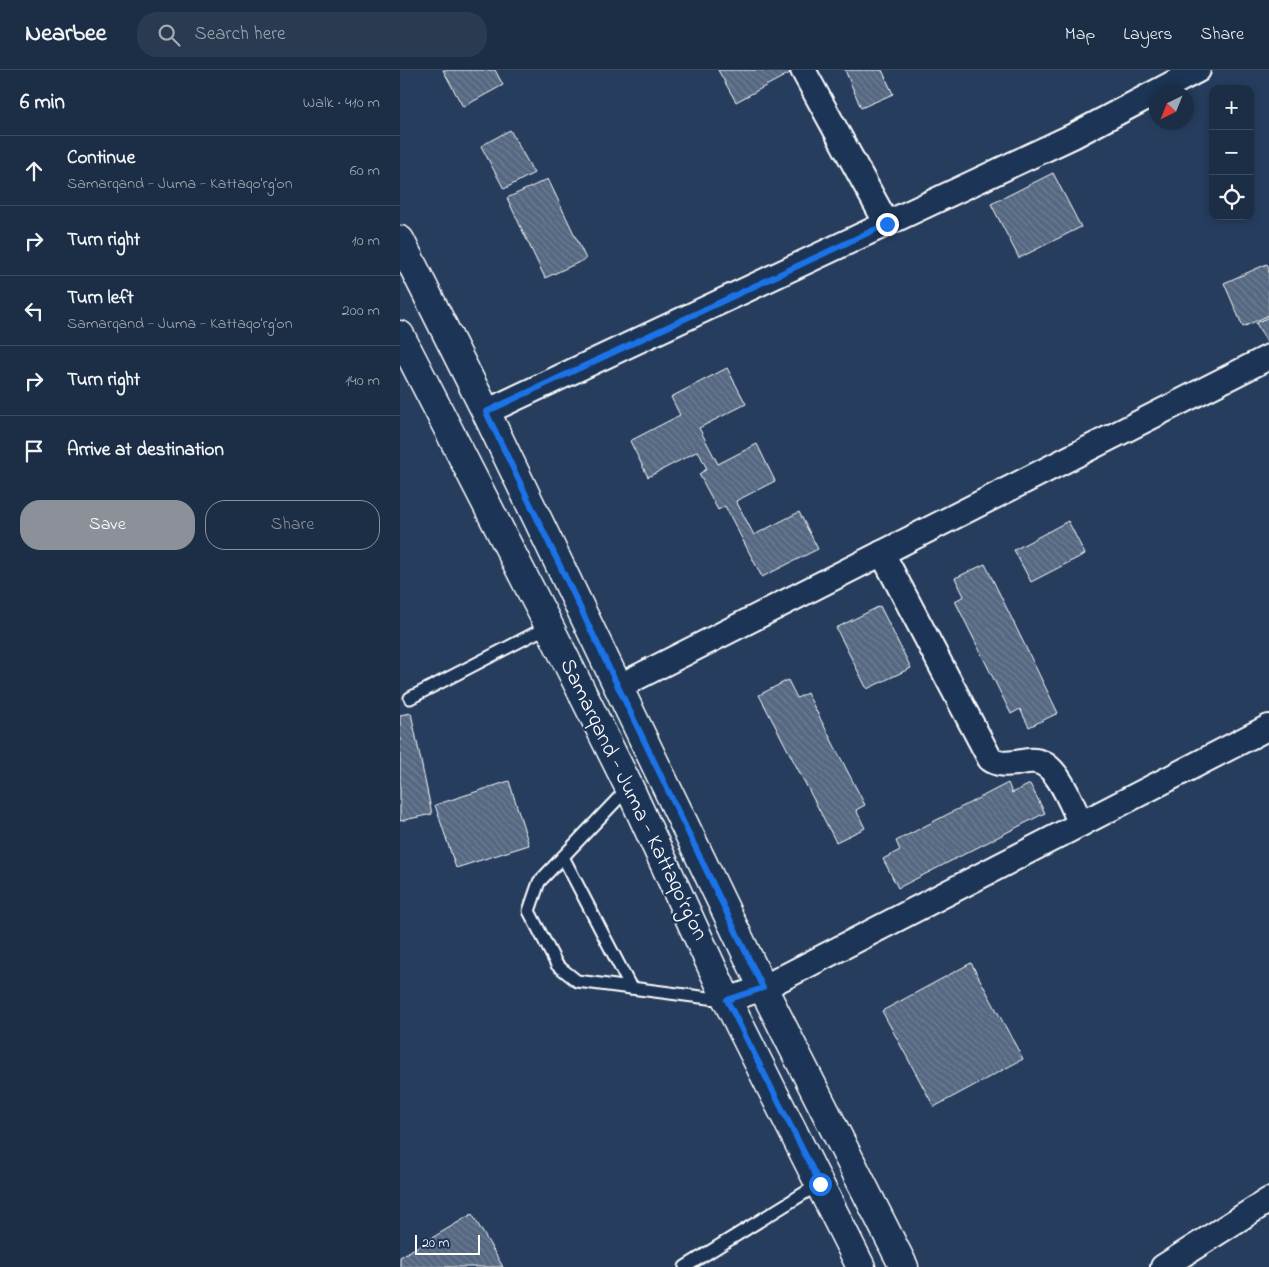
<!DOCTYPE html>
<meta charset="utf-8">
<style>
body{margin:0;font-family:"Indie Flower",sans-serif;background:#293a51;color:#f1f3f6}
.controls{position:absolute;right:15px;top:15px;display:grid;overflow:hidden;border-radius:10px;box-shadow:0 2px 8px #0003}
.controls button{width:45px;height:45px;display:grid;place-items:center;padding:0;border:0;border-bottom:1px solid #3a4a5f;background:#1c2e46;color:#f1f3f6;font:25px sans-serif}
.compass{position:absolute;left:749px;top:15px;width:45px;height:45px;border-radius:50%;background:#1c2e46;box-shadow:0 2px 8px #0003;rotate:223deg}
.scale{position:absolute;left:15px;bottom:12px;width:65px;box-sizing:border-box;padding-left:5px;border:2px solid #fff;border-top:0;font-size:14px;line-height:18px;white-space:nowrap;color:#fff;-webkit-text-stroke:4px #1d3557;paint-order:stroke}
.stop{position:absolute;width:15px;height:15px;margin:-11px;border:4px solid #1a73e8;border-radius:50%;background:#fff}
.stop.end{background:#1a73e8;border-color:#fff;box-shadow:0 1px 5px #0008}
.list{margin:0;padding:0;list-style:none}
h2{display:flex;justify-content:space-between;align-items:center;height:65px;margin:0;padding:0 20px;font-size:21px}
h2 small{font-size:16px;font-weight:400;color:#a0a8b3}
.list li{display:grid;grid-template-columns:32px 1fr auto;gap:15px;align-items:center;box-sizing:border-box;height:70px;padding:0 20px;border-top:1px solid #3a4a5f}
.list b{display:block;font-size:19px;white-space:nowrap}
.list p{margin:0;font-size:16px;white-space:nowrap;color:#a0a8b3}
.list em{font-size:16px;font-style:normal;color:#a0a8b3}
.actions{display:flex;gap:10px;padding:15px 20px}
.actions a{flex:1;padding:11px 0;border:1px solid #8c9099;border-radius:20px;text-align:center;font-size:18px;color:#8c9099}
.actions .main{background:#8c9099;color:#fff}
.icon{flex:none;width:28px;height:28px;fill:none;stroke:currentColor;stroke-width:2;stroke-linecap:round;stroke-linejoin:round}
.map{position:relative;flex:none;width:869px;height:1197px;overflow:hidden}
header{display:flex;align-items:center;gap:30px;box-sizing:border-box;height:70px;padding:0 25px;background:#1c2e46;border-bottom:1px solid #3a4a5f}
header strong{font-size:24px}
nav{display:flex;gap:28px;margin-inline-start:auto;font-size:18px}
.search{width:350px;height:45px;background:#293a51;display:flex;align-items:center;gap:12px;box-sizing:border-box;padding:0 18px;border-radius:20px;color:#a0a8b3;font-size:19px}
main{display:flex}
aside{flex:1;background:#1c2e46}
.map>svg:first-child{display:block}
.building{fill:url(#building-back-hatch);stroke:#fff}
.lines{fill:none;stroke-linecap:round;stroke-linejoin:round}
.service-casing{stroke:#fff;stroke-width:15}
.minor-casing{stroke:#fff;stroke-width:28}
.primary-casing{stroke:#fff;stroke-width:31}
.service{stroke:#1d3557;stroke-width:11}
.minor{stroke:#1d3557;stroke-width:24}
.primary{stroke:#1d3557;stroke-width:28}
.route{stroke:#1a73e8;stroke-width:6}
.labels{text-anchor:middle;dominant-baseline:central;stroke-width:4.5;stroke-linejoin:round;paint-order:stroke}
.street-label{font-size:22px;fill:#fff;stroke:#1d3557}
</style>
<header>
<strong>Nearbee</strong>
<div class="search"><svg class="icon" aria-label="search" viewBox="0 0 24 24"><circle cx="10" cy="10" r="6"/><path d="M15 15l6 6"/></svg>Search here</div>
<nav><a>Map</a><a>Layers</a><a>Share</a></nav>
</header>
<main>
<aside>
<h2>6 min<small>Walk · 410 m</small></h2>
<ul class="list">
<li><svg class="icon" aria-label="ahead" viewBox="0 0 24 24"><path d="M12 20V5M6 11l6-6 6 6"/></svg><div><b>Continue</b><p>Samarqand - Juma - Kattaqo‘rg‘on</p></div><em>60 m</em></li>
<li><svg class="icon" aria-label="right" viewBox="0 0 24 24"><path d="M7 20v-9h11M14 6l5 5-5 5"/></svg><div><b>Turn right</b></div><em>10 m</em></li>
<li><svg class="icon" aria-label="left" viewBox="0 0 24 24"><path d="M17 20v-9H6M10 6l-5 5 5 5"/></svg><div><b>Turn left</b><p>Samarqand - Juma - Kattaqo‘rg‘on</p></div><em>200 m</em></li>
<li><svg class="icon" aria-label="right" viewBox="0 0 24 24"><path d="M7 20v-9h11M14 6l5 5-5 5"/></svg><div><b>Turn right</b></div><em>140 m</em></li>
<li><svg class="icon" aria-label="arrive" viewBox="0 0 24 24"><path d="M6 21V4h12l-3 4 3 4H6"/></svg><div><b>Arrive at destination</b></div></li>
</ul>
<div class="actions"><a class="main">Save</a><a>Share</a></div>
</aside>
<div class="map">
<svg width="869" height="1197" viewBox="0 0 869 1197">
<defs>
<pattern id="building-back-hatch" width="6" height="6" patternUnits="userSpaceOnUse" patternTransform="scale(1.25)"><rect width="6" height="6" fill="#556781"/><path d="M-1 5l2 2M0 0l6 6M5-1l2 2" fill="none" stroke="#6e7e94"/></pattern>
</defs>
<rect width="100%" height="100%" fill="#263d5e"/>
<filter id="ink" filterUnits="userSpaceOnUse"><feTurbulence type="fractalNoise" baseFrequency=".02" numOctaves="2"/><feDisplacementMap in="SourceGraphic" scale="10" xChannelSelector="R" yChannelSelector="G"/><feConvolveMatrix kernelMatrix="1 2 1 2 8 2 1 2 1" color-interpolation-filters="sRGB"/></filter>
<g filter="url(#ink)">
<g class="building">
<polygon points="43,0 95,0 103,15 63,37"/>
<polygon points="318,0 388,0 390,3 336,32"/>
<polygon points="445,0 482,0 493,24 461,38"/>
<polygon points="110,60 134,103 104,119 81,76"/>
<polygon points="653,103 681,157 619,188 591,134"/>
<polygon points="148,109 186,189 145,208 107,128"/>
<polygon points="867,194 869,198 869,245 843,257 824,213"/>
<polygon points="869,247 869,276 856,253"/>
<polygon points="327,298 346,334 299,358 318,394 357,374 375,411 336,431 354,465 399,442 418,479 362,507 325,436 318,440 299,404 307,399 298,381 248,407 230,371 280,345 271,327"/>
<polygon points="668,451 685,484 631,512 614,480"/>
<polygon points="585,494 658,643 629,657 620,639 611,644 555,531 564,526 555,508"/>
<polygon points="480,536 511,598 467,619 436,558"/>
<polygon points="388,610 397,628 407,623 465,735 456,740 465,758 436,772 359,625"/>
<polygon points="11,643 32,744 0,751 0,645"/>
<polygon points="109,711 129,775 56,798 35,735"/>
<polygon points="608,713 612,723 630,714 645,743 498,818 483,789 500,780 496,771"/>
<polygon points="571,893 623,989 534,1037 482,941"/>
<polygon points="72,1144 103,1197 0,1197 0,1187"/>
</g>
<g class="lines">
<defs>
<g id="service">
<polyline points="10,628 149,556"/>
<polyline points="229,717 139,812 129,841 157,895 177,911 324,930"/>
<polyline points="163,787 231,918"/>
<polyline points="285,1197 419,1114"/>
</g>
<g id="minor">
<polyline points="403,0 487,154"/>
<polyline points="86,342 673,66 798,0"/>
<path d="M482,483L590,689C598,695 607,694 616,693C622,692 629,690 635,691C658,693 672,736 681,754"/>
<polyline points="218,617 869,287"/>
<polyline points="327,930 363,918 869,657"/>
<polyline points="763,1197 869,1130"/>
</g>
<g id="primary">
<polyline points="0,170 86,342 363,918 504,1197"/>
<polyline points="0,265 149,556 229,717 327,930 461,1197"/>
</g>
</defs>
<use href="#service" class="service-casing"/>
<use href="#minor" class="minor-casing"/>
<use href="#primary" class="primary-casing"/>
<use href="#service" class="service"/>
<use href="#minor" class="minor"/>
<use href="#primary" class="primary"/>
</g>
</g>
<g class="lines" filter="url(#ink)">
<polyline class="route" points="420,1114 327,930 363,918 86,342 487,154"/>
</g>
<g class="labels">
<g class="street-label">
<text transform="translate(233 730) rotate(64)">Samarqand - Juma - Kattaqo‘rg‘on</text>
</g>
</g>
</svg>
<div class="controls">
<button>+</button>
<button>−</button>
<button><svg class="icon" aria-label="locate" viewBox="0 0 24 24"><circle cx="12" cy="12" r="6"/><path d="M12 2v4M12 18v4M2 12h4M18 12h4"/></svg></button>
</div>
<svg class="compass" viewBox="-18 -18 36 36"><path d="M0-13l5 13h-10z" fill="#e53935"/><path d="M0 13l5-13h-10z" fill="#a0a8b3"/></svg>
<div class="scale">20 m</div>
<div class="stop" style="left:420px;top:1114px"></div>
<div class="stop end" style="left:487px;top:154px"></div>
</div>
</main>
